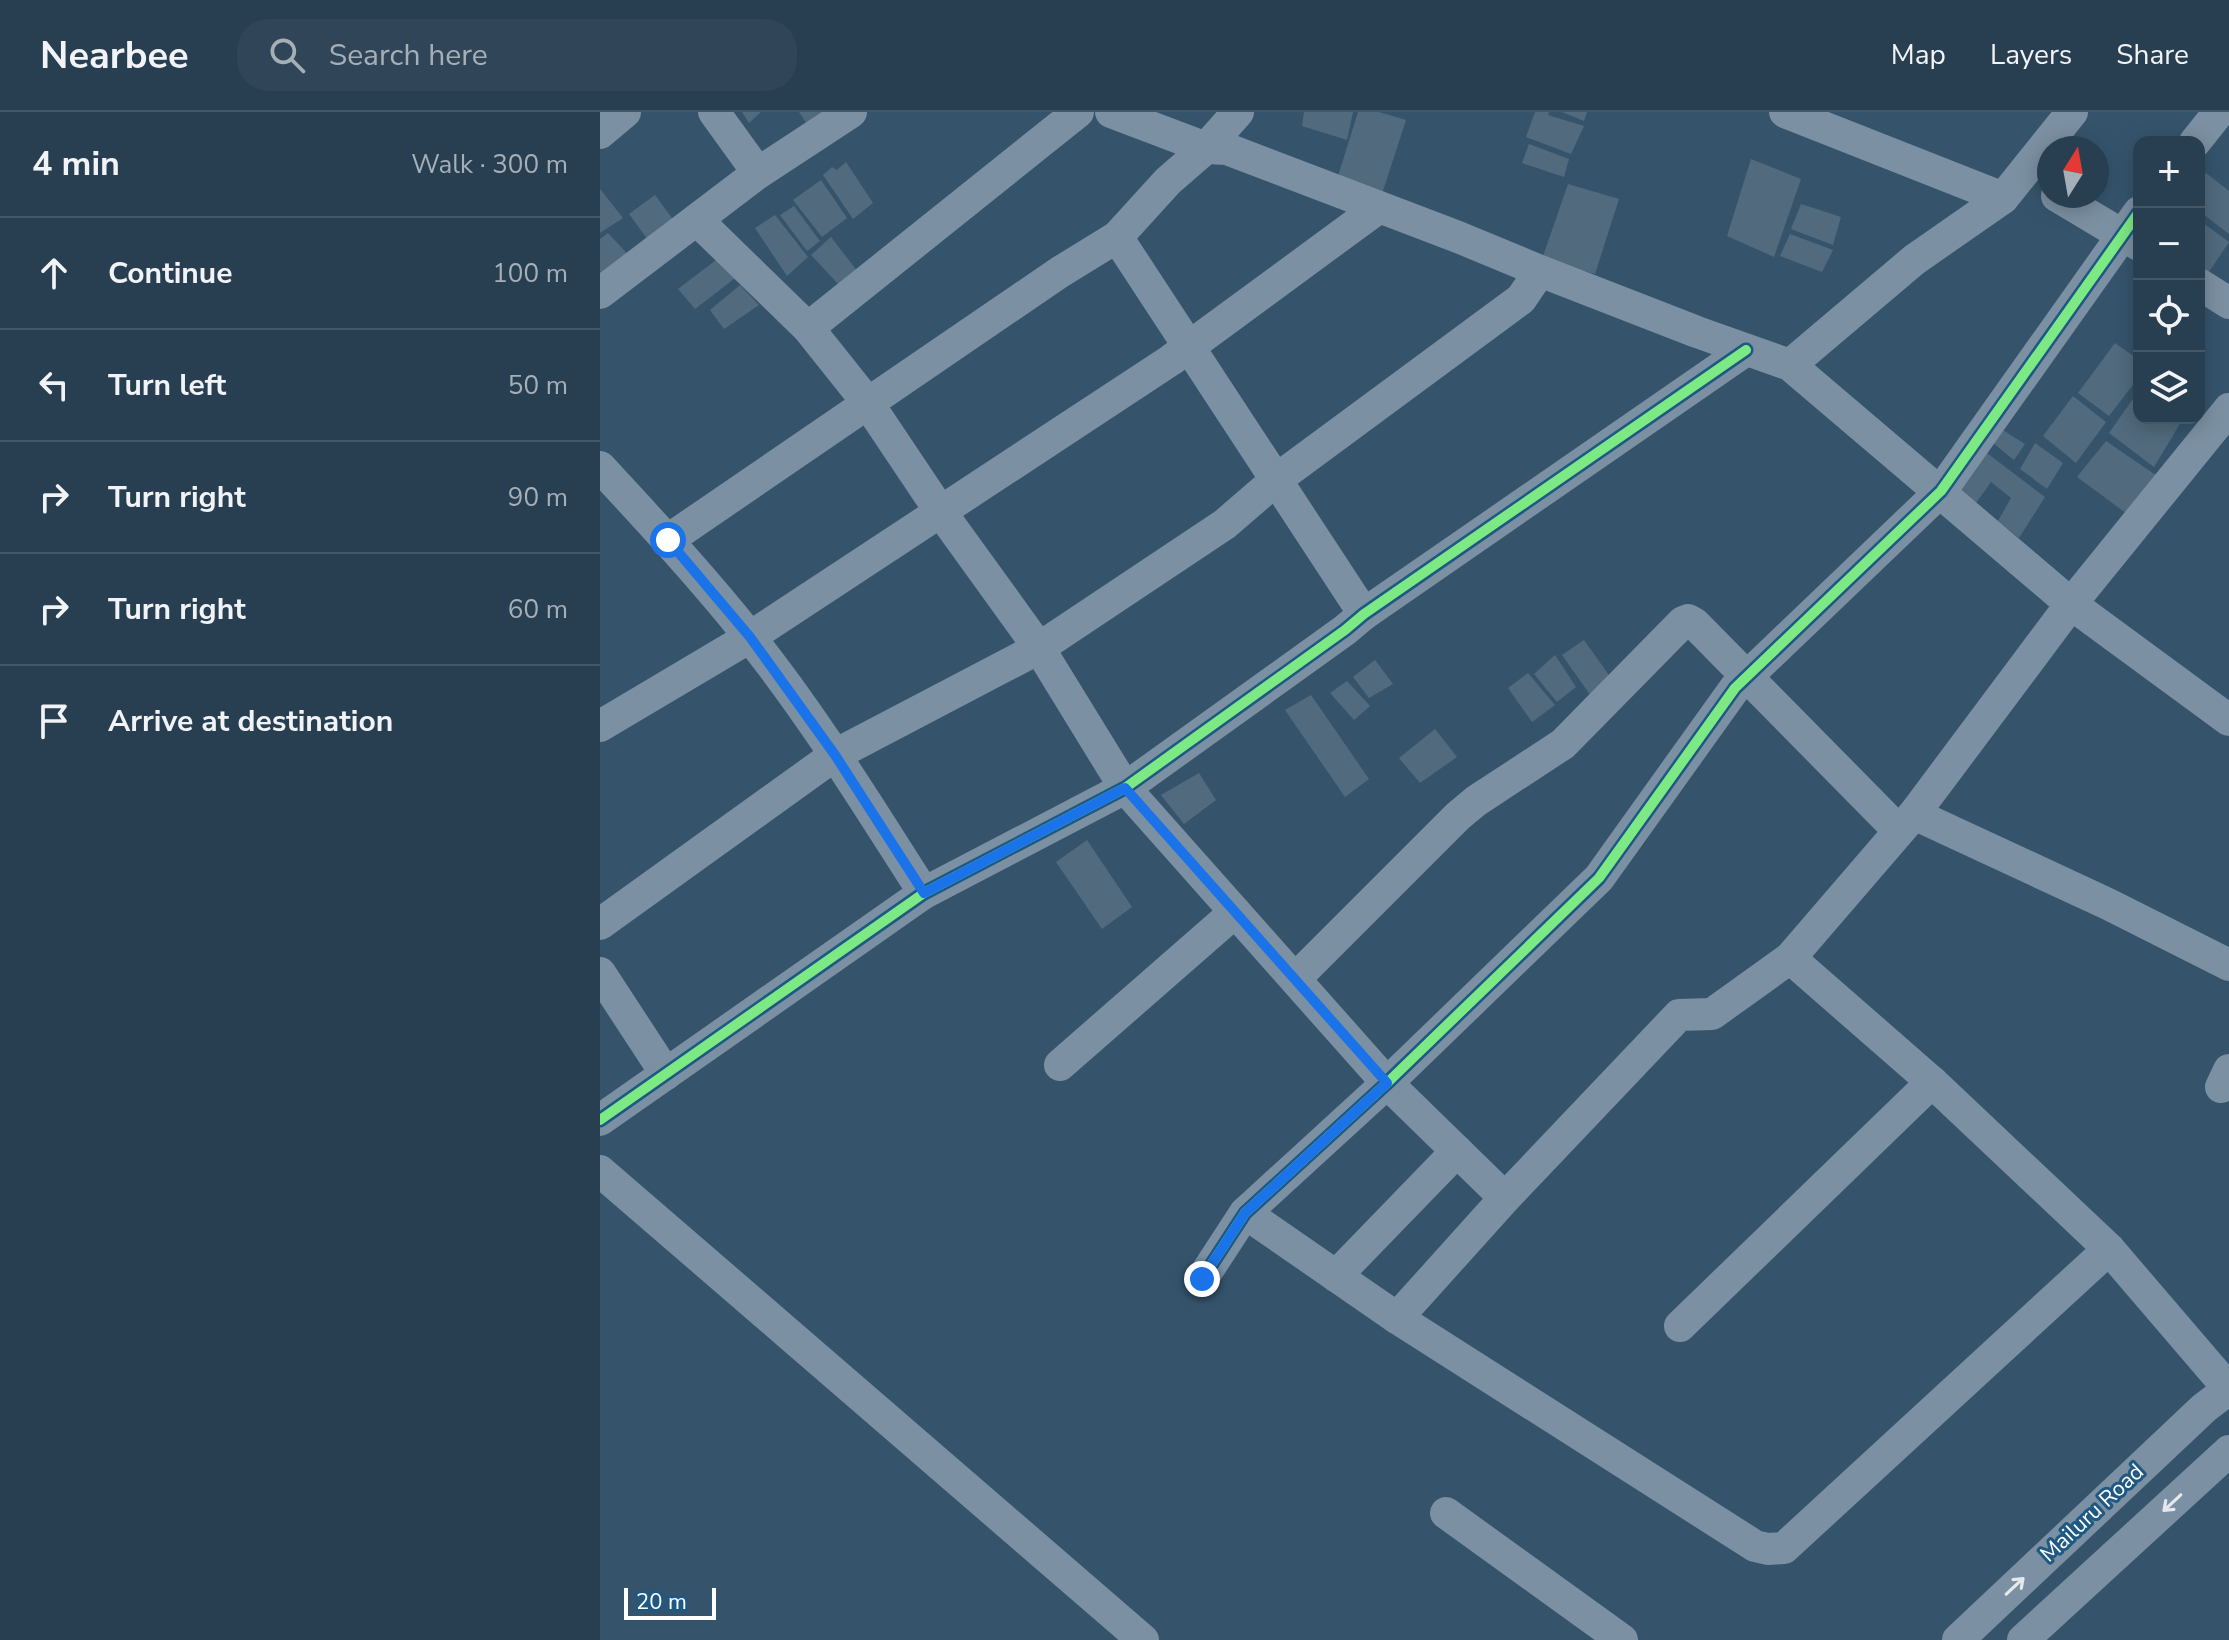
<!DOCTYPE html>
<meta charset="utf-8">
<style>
body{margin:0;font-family:"Nunito Sans",sans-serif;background:#304658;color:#f1f3f6}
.controls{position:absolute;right:24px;top:24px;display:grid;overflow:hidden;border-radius:16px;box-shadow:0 4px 20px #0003}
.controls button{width:72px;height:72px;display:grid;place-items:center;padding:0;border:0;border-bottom:2px solid #445868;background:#283f51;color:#f1f3f6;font:40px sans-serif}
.compass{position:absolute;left:1437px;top:24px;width:72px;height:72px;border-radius:50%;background:#283f51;box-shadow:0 4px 20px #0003;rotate:11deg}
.scale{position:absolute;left:24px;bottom:20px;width:92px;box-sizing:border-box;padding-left:8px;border:4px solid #fff;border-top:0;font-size:22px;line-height:28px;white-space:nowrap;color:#fff;-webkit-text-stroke:6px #1e5883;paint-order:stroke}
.stop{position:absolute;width:24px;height:24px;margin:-18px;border:6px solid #1a73e8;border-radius:50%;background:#fff}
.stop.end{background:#1a73e8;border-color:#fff;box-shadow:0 2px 8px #0008}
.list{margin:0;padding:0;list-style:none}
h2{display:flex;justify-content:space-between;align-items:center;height:104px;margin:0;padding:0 32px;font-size:34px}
h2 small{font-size:26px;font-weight:400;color:#a5afb7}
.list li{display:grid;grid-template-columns:52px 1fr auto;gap:24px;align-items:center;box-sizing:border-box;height:112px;padding:0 32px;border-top:2px solid #445868}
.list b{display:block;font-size:30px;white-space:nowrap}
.list em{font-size:26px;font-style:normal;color:#a5afb7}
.icon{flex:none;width:44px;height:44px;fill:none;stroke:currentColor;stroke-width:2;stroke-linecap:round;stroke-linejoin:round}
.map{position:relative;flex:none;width:1629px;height:1528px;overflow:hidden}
header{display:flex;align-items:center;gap:48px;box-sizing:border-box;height:112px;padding:0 40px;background:#283f51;border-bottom:2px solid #445868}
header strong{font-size:38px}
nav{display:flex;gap:44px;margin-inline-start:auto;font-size:28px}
.search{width:560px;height:72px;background:#304658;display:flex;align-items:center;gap:20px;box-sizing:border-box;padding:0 28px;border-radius:32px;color:#a5afb7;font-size:30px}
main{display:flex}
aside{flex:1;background:#283f51}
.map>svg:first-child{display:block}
.building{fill:#516a7d}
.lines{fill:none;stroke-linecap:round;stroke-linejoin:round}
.minor{stroke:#7b90a2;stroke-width:32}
.cycleway-casing{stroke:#1e5883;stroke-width:15}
.cycleway{stroke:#7ce984;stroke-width:10}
.oneway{stroke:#e5e9ec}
.route{stroke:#1a73e8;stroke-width:10}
.labels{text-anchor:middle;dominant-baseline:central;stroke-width:6;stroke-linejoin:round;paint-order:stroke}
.street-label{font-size:22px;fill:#fff;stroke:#1e5883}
</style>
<header>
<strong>Nearbee</strong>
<div class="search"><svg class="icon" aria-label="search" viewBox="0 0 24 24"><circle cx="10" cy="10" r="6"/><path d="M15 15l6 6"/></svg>Search here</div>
<nav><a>Map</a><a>Layers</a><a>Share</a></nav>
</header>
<main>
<aside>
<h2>4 min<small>Walk · 300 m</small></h2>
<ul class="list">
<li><svg class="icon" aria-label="ahead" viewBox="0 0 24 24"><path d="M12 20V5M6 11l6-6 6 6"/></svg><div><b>Continue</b></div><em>100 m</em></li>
<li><svg class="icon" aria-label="left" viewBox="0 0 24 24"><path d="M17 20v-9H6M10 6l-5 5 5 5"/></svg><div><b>Turn left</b></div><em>50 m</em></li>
<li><svg class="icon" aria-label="right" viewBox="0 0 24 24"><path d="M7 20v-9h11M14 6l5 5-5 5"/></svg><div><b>Turn right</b></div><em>90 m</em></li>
<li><svg class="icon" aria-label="right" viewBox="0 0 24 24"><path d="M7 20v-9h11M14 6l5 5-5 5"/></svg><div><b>Turn right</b></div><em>60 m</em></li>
<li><svg class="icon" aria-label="arrive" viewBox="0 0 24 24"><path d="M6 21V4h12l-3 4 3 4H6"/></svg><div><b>Arrive at destination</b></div></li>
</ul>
</aside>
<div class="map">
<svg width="1629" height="1528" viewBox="0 0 1629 1528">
<rect width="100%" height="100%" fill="#35546c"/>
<g class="building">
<polygon points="142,0 161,0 149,11"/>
<polygon points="199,0 234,0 211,18"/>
<polygon points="704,0 753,0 747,28 702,14"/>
<polygon points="758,0 779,0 806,8 782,82 738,64"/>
<polygon points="935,0 949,0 948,3 984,14 971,42 926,25"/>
<polygon points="962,0 987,0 984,9"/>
<polygon points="929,32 969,47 964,65 922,51"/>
<polygon points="1151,47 1201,67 1174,145 1127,124"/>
<polygon points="246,50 273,91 253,107 223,63 232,55 237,58"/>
<polygon points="1606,61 1629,79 1629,122 1599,99 1599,71"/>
<polygon points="221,68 247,106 222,125 193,88"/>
<polygon points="968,72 1019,87 995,162 942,147"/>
<polygon points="0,77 23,106 0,121"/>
<polygon points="55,83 80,117 54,136 29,102"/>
<polygon points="1201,92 1241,105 1233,133 1191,117"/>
<polygon points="194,94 220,129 207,139 180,103"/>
<polygon points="175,103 208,145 187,164 155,116"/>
<polygon points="1599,108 1629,130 1607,163 1599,157"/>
<polygon points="8,121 35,150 0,176 0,127"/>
<polygon points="1190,122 1233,138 1222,160 1180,144"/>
<polygon points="231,125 258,160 240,174 211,143"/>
<polygon points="124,142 143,160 95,197 78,177"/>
<polygon points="140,173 159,193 124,217 110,198"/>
<polygon points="1515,231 1539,248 1539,265 1509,304 1478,281"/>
<polygon points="1539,278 1539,306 1576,306 1581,310 1554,355 1509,321"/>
<polygon points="1473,284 1506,310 1476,351 1443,324"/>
<polygon points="1398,315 1425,332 1414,348 1388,327"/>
<polygon points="1506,329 1557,364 1530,404 1477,365"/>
<polygon points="1435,331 1463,351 1447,377 1420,357"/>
<polygon points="1383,338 1445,385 1419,426 1398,409 1411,386 1391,370 1376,391 1357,375"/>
<polygon points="984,528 1016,573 993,587 962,543"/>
<polygon points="955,543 976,575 957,590 934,562"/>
<polygon points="775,548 793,572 769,586 753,565"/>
<polygon points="928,561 955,593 932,610 908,576"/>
<polygon points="747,569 770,594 754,608 730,581"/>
<polygon points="711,583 769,667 745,685 685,598"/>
<polygon points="835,617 857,645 820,671 799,646"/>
<polygon points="599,661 616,688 584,712 561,683"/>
<polygon points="487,728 532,795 502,817 456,750"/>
</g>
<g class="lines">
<g class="minor">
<polyline points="114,0 158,61"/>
<polyline points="511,0 606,36 627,37 858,125 940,159 1097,220 1190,253 1471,492 1629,608"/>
<polyline points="1185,0 1403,86"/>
<polyline points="0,21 25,0"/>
<polyline points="1595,30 1619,0"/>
<polyline points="1457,84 1539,133"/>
<polyline points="97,108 208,216 267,290 340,399 439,536 525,676 787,971 905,1086"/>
<polyline points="517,125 764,502"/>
<polyline points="1599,172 1629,191"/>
<polyline points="0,181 158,61 251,0"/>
<polyline points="208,216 478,0"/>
<polyline points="1190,253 1314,148 1403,86 1472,0"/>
<path d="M0,355C51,410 102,465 149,524C214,605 268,694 324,781"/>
<polyline points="68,428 460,160 517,125 568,69 606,36 638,0"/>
<polyline points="0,614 150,525 571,248 778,96"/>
<polyline points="1314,702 1508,792 1629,853"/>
<polyline points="0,812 235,643 439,536 625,412 677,367 921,187 940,159"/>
<polyline points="1190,846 1332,970 1509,1137 1629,1277"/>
<polyline points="0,861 66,962"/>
<polyline points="696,866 858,704 876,689 963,632 1083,510 1088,508 1095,512 1298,718"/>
<polyline points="460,953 635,800"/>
<polyline points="1621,975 1629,958"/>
<polyline points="0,1008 324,781 525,676 745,518 764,502 1146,238"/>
<polyline points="0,1059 543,1528"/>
<polyline points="645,1101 797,1206 1155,1434 1168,1437 1184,1436 1509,1137"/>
<polyline points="736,1164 857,1039"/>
<polyline points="602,1167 645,1101 787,971 999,766 1135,576 1341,379 1539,100"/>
<polyline points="797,1206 905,1086 1079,903 1112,902 1190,846 1314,702 1471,492 1629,297"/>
<polyline points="1080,1214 1332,970"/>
<polyline points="846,1401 1022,1528"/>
<polyline points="1358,1528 1604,1296 1629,1277"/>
<polyline points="1423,1528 1629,1339"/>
</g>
<defs>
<g id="cycleway">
<polyline points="0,1008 324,781 525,676 745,518 764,502 1146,238"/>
<polyline points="602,1167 645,1101 787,971 999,766 1135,576 1341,379 1539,100"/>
</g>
</defs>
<use href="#cycleway" class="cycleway-casing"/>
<use href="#cycleway" class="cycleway"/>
</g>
<defs><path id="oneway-shaft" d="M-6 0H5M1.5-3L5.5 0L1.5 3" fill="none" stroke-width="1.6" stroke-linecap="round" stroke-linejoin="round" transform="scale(2)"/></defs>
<g class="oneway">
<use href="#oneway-shaft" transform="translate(1572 1391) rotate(137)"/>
<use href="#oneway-shaft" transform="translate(1415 1474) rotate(-43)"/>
</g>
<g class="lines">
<polyline class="route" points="68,428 150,525 235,643 324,781 525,676 787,971 645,1101 602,1167"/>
</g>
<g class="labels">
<g class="street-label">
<text transform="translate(1492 1401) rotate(-43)">Mailuru Road</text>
</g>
</g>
</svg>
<div class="controls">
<button>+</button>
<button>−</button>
<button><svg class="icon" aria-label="locate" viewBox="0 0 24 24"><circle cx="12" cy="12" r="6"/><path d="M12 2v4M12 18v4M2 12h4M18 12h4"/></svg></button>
<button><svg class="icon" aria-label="layers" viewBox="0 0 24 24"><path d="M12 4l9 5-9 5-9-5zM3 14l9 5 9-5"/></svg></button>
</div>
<svg class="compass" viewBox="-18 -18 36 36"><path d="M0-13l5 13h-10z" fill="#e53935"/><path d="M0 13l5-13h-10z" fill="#a5afb7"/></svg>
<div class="scale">20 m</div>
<div class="stop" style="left:68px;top:428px"></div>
<div class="stop end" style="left:602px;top:1167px"></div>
</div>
</main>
